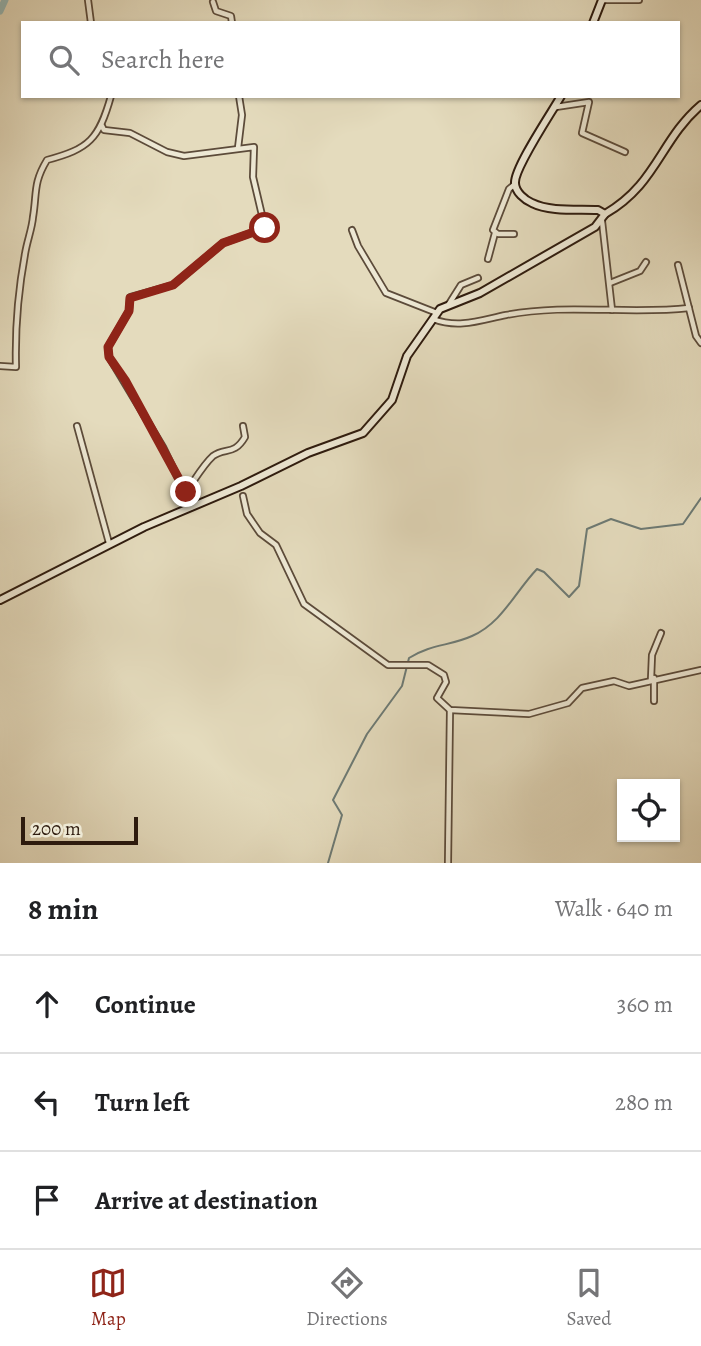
<!DOCTYPE html>
<meta charset="utf-8">
<style>
body{margin:0;font-family:Alegreya,serif;background:#f2f2f2;color:#202124}
.controls{position:absolute;right:21px;bottom:21px;display:grid;overflow:hidden;border-radius:0px;box-shadow:0 2px 5px #0004}
.controls button{width:63px;height:63px;display:grid;place-items:center;padding:0;border:0;border-bottom:2px solid #e0e0e0;background:#fff;color:#202124;font:35px sans-serif}
.scale{position:absolute;left:21px;bottom:18px;width:117px;box-sizing:border-box;padding-left:7px;border:4px solid #2e1b0e;border-top:0;font-size:19px;line-height:24px;white-space:nowrap;color:#2e1b0e;-webkit-text-stroke:5px #ede8d4;paint-order:stroke}
.stop{position:absolute;width:21px;height:21px;margin:-16px;border:5px solid #8f2418;border-radius:50%;background:#fff}
.stop.end{background:#8f2418;border-color:#fff;box-shadow:0 2px 7px #0008}
.list{margin:0;padding:0;list-style:none}
h2{display:flex;justify-content:space-between;align-items:center;height:91px;margin:0;padding:0 28px;font-size:30px}
h2 small{font-size:23px;font-weight:400;color:#757577}
.list li{display:grid;grid-template-columns:46px 1fr auto;gap:21px;align-items:center;box-sizing:border-box;height:98px;padding:0 28px;border-top:2px solid #e0e0e0}
.list b{display:block;font-size:26px;white-space:nowrap}
.list em{font-size:23px;font-style:normal;color:#757577}
.icon{flex:none;width:38px;height:38px;fill:none;stroke:currentColor;stroke-width:2;stroke-linecap:round;stroke-linejoin:round}
.map{position:relative;flex:none;width:701px;height:863px;overflow:hidden}
.search{position:absolute;background:#fff;box-shadow:0 2px 5px #0004;left:21px;right:21px;top:21px;height:77px;display:flex;align-items:center;gap:18px;box-sizing:border-box;padding:0 24px;border-radius:0px;color:#757577;font-size:26px}
.sheet{height:385px;background:#fff}
nav{display:flex;justify-content:space-around;align-items:center;box-sizing:border-box;height:98px;border-top:2px solid #e0e0e0;background:#fff;font-size:19px;color:#757577}
nav a{display:grid;justify-items:center;gap:4px}
nav .on{color:#8f2418}
.map>svg:first-child{display:block}
.lines{fill:none;stroke-linecap:round;stroke-linejoin:round}
.stream{stroke:#6d7a74;stroke-width:2}
.river{stroke:#97bab8;stroke-width:7}
.street-casing{stroke:#5c4b3a;stroke-width:8}
.secondary-casing{stroke:#2e1b0e;stroke-width:10}
.street{stroke:#ede8d4;stroke-width:4.5}
.secondary{stroke:#ede8d4;stroke-width:6}
.route{stroke:#8f2418;stroke-width:9}
</style>
<div class="map">
<svg width="701" height="863" viewBox="0 0 701 863">
<rect width="100%" height="100%" fill="#e4dbbd"/>
<filter id="stains"><feTurbulence type="fractalNoise" baseFrequency=".00286" numOctaves="4"/><feColorMatrix values="0 0 0 0 .2 0 0 0 0 .09 0 0 0 0 .02 0 0 0 .5 -.17"/></filter>
<radialGradient id="worn" r=".72"><stop offset=".6" stop-color="#630" stop-opacity="0"/><stop offset="1" stop-color="#630" stop-opacity=".3"/></radialGradient>
<g class="lines">
<path class="stream" d="M328,863L342,815L333,800L367,734L402,686L409,658C431,644 450,646 472,636C502,623 515,592 537,569L544,572L569,597L579,586L587,529L611,519L641,529L683,524L701,498"/>
<polyline class="river" points="0,11 5,0"/>
<defs>
<g id="street">
<polyline points="88,0 91,23"/>
<polyline points="602,0 639,0"/>
<polyline points="213,2 216,11 231,16 232,23"/>
<polyline points="556,107 589,102 582,133 625,152"/>
<polyline points="102,126 104,130 130,133 167,152 184,156 254,147 253,177 265,228 223,243 173,285 130,297 129,311 108,347 109,357 163,447 192,507"/>
<polyline points="238,148 242,115 239,96"/>
<polyline points="602,221 612,310"/>
<polyline points="352,230 358,246 386,293 437,313"/>
<polyline points="514,234 498,234 493,230 509,189 515,184"/>
<polyline points="488,259 495,233"/>
<polyline points="678,265 696,336 701,343"/>
<polyline points="610,283 640,271 646,262"/>
<polyline points="449,304 461,285 478,278"/>
<path d="M433,319C459,329 481,320 506,315C567,303 628,315 689,308"/>
<path d="M0,366L16,367C15,329 18,292 25,254C27,241 32,229 33,217C37,193 33,183 47,160C89,149 99,139 111,96"/>
<polyline points="77,426 109,543"/>
<path d="M186,492C194,481 203,465 213,456C225,447 234,456 245,437L243,426"/>
<polyline points="243,496 247,514 260,533 276,545 304,604 388,665 428,665 444,675 446,682 437,698 450,710 529,714 568,703 582,688 614,681 629,686 701,670"/>
<polyline points="654,678 654,701"/>
<polyline points="651,679 652,655 661,633"/>
<polyline points="448,863 450,710"/>
</g>
<g id="secondary">
<polyline points="593,23 602,0"/>
<path d="M561,96C552,112 514,168 515,183C515,192 525,200 532,203C550,212 578,209 598,210L605,214C657,184 660,140 701,105"/>
<polyline points="0,600 144,527 241,486 308,453 363,433 392,400 407,356 440,309 480,293 595,227 605,214"/>
</g>
</defs>
<use href="#street" class="street-casing"/>
<use href="#secondary" class="secondary-casing"/>
<use href="#street" class="street"/>
<use href="#secondary" class="secondary"/>
</g>
<g class="lines">
<polyline class="route" points="186,492 125,380 109,357 108,347 129,311 130,298 173,285 223,243 265,228"/>
</g>
<rect width="100%" height="100%" filter="url(#stains)"/>
<rect width="100%" height="100%" fill="url(#worn)"/>
</svg>
<div class="controls">
<button><svg class="icon" aria-label="locate" viewBox="0 0 24 24"><circle cx="12" cy="12" r="6"/><path d="M12 2v4M12 18v4M2 12h4M18 12h4"/></svg></button>
</div>
<div class="scale">200 m</div>
<div class="stop" style="left:265px;top:228px"></div>
<div class="stop end" style="left:186px;top:492px"></div>
<div class="search"><svg class="icon" aria-label="search" viewBox="0 0 24 24"><circle cx="10" cy="10" r="6"/><path d="M15 15l6 6"/></svg>Search here</div>
</div>
<section class="sheet">
<h2>8 min<small>Walk · 640 m</small></h2>
<ul class="list">
<li><svg class="icon" aria-label="ahead" viewBox="0 0 24 24"><path d="M12 20V5M6 11l6-6 6 6"/></svg><div><b>Continue</b></div><em>360 m</em></li>
<li><svg class="icon" aria-label="left" viewBox="0 0 24 24"><path d="M17 20v-9H6M10 6l-5 5 5 5"/></svg><div><b>Turn left</b></div><em>280 m</em></li>
<li><svg class="icon" aria-label="arrive" viewBox="0 0 24 24"><path d="M6 21V4h12l-3 4 3 4H6"/></svg><div><b>Arrive at destination</b></div></li>
</ul>
</section>
<nav>
<a class="on"><svg class="icon" aria-label="map" viewBox="0 0 24 24"><path d="M3 6l6-2 6 2 6-2v14l-6 2-6-2-6 2zM9 4v14M15 6v14"/></svg>Map</a>
<a><svg class="icon" aria-label="directions" viewBox="0 0 24 24"><path d="M12 3l9 9-9 9-9-9zM9 14v-3h6M13 9l2 2-2 2"/></svg>Directions</a>
<a><svg class="icon" aria-label="saved" viewBox="0 0 24 24"><path d="M7 4h10v16l-5-4-5 4z"/></svg>Saved</a>
</nav>
